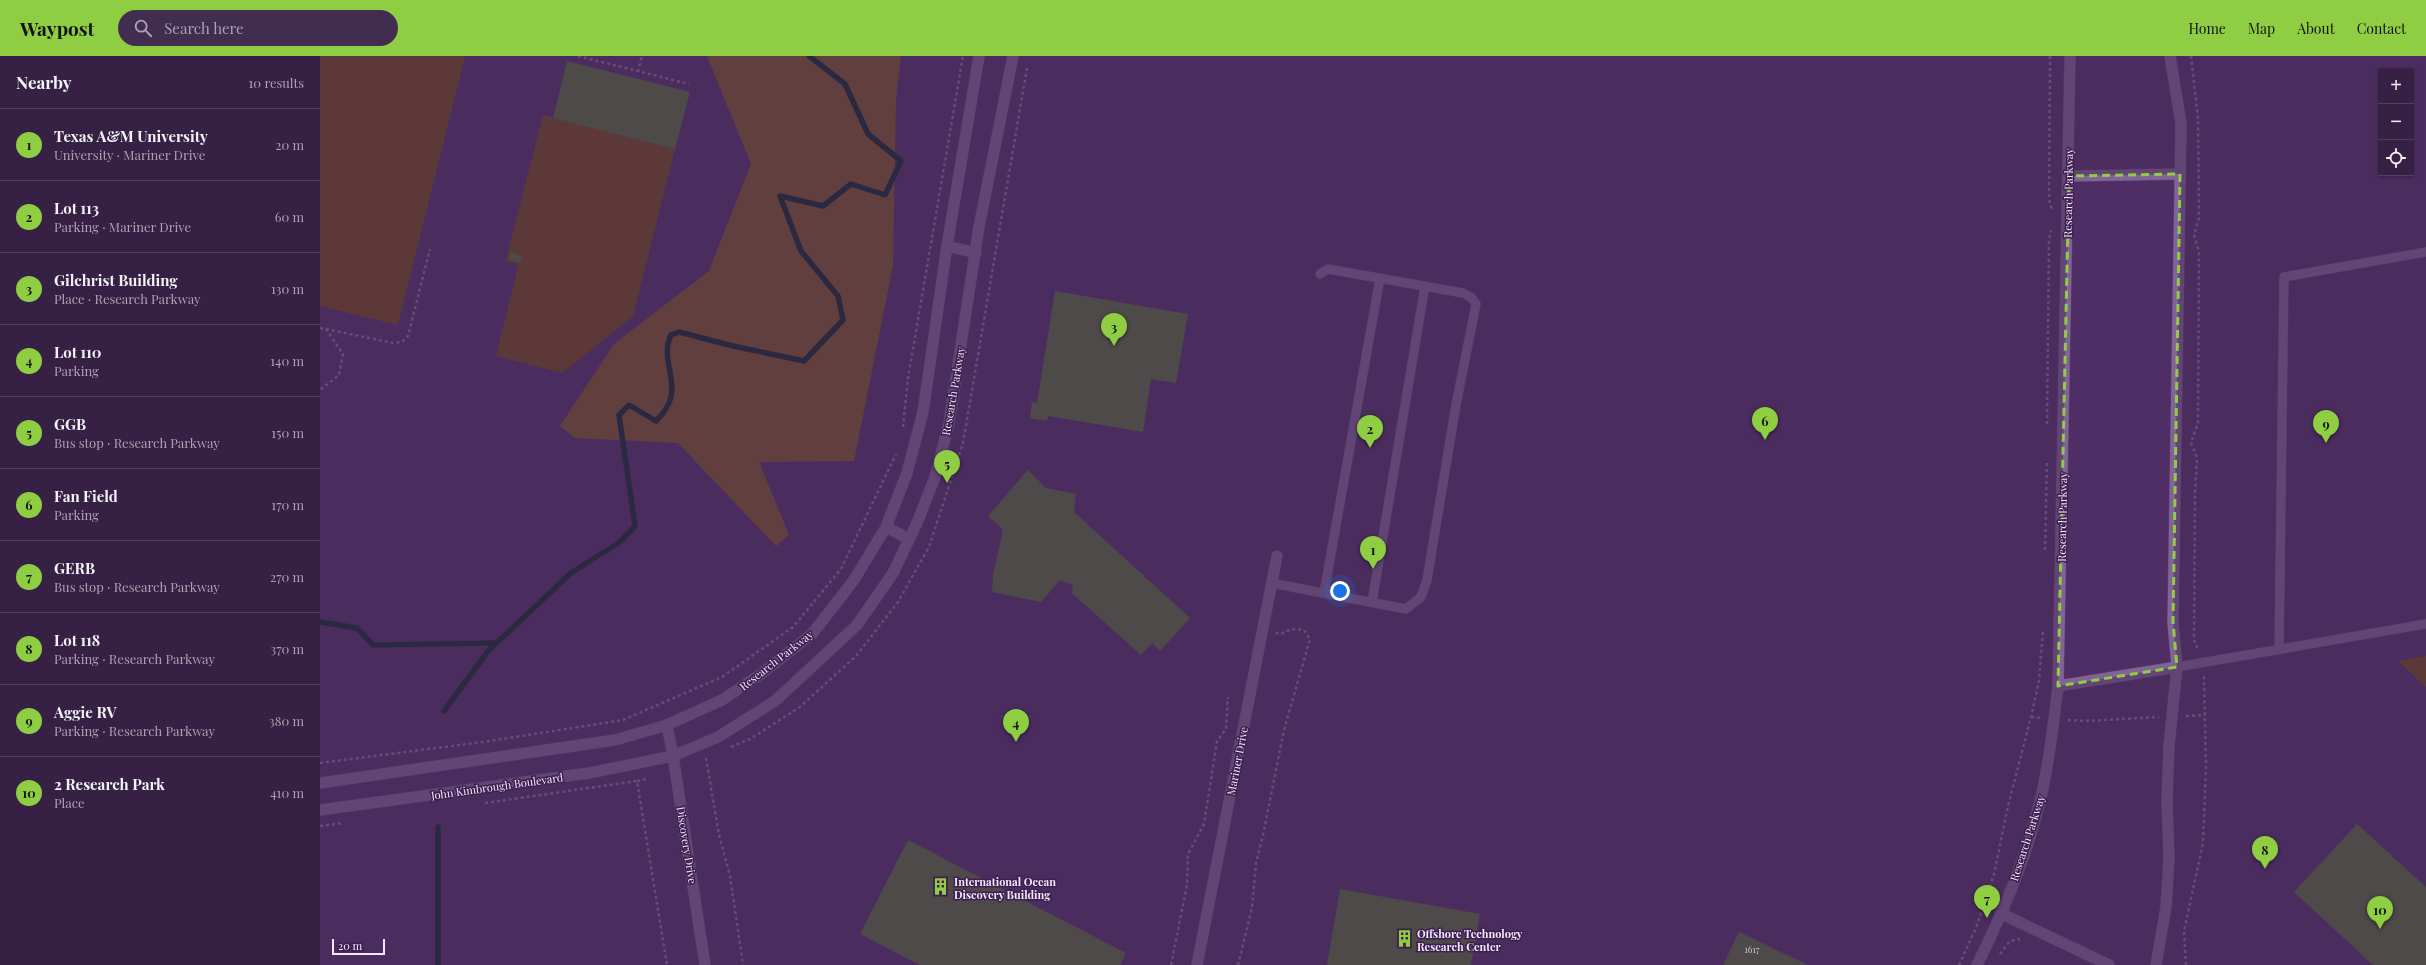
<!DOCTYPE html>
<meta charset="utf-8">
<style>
body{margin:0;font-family:"Playfair Display",serif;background:#412d4f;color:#f1f3f6}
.controls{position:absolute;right:12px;top:12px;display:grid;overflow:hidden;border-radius:0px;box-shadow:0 1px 3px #0004}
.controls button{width:36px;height:36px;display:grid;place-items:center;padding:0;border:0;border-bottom:1px solid #503e5d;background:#362044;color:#f1f3f6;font:20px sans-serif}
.scale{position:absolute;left:12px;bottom:10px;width:53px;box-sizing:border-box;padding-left:4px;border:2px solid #f4e7fe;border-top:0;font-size:11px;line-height:14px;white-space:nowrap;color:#f4e7fe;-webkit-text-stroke:3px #3d204f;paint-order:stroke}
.you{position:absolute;left:1020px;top:535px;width:14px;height:14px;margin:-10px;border:3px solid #fff;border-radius:50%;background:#1a73e8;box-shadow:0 0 0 6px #1a73e833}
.badge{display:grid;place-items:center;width:26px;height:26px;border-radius:50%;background:#8fcd42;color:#111;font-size:13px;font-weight:700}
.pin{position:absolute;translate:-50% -33px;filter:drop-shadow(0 1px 2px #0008)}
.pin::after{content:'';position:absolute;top:21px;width:14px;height:12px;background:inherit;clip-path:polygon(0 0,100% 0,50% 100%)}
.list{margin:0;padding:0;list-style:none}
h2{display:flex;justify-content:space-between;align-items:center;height:52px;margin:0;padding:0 16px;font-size:17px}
h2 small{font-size:13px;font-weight:400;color:#aaa3b2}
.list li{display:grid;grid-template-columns:26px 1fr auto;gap:12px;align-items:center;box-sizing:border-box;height:72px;padding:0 16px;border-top:1px solid #503e5d}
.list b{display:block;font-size:15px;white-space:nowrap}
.list p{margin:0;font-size:13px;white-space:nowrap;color:#aaa3b2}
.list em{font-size:13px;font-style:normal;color:#aaa3b2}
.icon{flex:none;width:22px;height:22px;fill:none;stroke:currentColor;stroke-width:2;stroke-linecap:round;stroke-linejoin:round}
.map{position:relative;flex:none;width:2106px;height:909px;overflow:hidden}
header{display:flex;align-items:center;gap:24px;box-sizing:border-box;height:56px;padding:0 20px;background:#8fcd42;color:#111}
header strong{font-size:19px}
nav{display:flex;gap:22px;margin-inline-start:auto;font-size:14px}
.search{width:280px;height:36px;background:#412d4f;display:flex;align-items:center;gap:10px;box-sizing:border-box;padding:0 14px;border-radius:22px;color:#aaa3b2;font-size:15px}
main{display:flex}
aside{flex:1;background:#362044}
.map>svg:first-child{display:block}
.built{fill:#4f2e65;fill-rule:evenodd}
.green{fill:#734b10}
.forest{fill:#815720}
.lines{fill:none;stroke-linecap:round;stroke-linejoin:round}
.stream{stroke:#082625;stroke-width:5.5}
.building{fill:#536f36}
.service-casing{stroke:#614970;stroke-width:10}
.minor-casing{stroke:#614970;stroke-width:12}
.path{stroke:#8a7399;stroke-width:2.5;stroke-dasharray:3 3;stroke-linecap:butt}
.service{stroke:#816397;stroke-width:9}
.minor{stroke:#816397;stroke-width:11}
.marked{fill:none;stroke:#8fcd42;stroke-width:3;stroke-dasharray:8 5;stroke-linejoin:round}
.labels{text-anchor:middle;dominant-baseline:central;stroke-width:3;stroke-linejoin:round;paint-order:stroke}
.number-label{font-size:9px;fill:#ccc9cc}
.street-label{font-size:11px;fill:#f4e7fe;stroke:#3d204f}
.poi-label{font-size:11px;font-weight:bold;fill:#f4e7fe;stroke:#3d204f;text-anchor:start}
</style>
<header>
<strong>Waypost</strong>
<div class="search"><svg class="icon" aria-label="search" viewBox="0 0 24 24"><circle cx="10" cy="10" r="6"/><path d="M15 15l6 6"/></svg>Search here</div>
<nav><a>Home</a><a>Map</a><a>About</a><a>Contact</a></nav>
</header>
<main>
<aside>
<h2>Nearby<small>10 results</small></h2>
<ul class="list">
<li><span class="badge">1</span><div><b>Texas A&amp;M University</b><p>University · Mariner Drive</p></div><em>20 m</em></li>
<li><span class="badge">2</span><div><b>Lot 113</b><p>Parking · Mariner Drive</p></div><em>60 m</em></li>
<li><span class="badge">3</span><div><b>Gilchrist Building</b><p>Place · Research Parkway</p></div><em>130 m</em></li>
<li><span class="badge">4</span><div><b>Lot 110</b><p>Parking</p></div><em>140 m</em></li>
<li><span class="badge">5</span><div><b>GGB</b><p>Bus stop · Research Parkway</p></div><em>150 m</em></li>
<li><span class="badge">6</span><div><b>Fan Field</b><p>Parking</p></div><em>170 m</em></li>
<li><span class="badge">7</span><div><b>GERB</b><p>Bus stop · Research Parkway</p></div><em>270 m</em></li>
<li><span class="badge">8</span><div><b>Lot 118</b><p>Parking · Research Parkway</p></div><em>370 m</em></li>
<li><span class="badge">9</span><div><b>Aggie RV</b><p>Parking · Research Parkway</p></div><em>380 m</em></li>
<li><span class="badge">10</span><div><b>2 Research Park</b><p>Place</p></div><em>410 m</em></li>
</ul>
</aside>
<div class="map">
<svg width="2106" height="909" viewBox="0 0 2106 909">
<rect width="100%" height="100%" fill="#482b5a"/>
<path class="built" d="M0,0H2106V909H0ZM2061,15H2091V117H2061Z"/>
<g class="green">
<polygon points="0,0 145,0 78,269 0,250"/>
<polygon points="223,59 355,93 313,260 242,317 176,300 199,208 186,205"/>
<polygon points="2106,600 2106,631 2078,605"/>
</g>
<polygon class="forest" points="387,0 581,0 576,43 573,209 534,405 439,406 469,479 456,490 358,387 255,382 240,370 294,288 389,215 431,108"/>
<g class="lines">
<g class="stream">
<polyline points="0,566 37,572 53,589 176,587"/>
<path d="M124,655L168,595L251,517L300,486L315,470L299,359L309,349L336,365C370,332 337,309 351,279L359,276L413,290L484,305L523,264L518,240L481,195L460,140L503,150L531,128L565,139L581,105L548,78L525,28L489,0"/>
<polyline points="118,771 118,909"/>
</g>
</g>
<g class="building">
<polygon points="247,5 370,36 355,93 233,62"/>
<polygon points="190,196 202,200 200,207 188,203"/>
<polygon points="735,235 868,258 856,327 831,323 823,376 728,360 727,365 710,362 712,346 717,347"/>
<polygon points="708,414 726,432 756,438 754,456 870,562 840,595 832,587 821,599 752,537 753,529 740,524 721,546 672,536 673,519 683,474 668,460"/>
<polygon points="2037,768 2106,831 2106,909 2053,909 1974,836"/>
<polygon points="588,784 806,897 800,909 600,909 540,878"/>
<polygon points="1020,833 1160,858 1151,909 1007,909"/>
<polygon points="1419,876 1488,909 1403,909"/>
</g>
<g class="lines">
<defs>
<g id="service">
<polyline points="951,527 1086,553 1101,541 1107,524 1136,349 1156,248 1152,242 1143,237 1008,213 1000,218"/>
<polyline points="1004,537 1060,222"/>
<polyline points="1052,546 1105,230"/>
<polyline points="1959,594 1964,221 2106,196"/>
<polyline points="1857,611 2106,568"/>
</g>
<g id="minor">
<polyline points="1749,120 1860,118"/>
<polyline points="627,190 656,197"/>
<polyline points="566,471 589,483"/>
<polyline points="1738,630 1857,611"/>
<polyline points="347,669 353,700 385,909"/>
<polyline points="0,727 295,684 347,669 402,644 441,618 492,578 534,524 566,471 587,417 603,356 627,190 659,0"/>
<polyline points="0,754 269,717 353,700 398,681 455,645 537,569 573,517 597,467 615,421 629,367 659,171 693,0"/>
<polyline points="1682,858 1789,909"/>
<polyline points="877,909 957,500"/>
<path d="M1657,909C1685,853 1710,794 1723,732C1730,699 1734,664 1738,630L1750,0"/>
<polyline points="1836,909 1846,851 1849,803 1847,745 1849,690 1857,611 1853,566 1861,67 1850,0"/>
</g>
</defs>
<use href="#service" class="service-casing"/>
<use href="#minor" class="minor-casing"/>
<g class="path">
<polyline points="258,0 369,28"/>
<polyline points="1730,0 1729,143 1732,155"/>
<polyline points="1871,0 1878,63 1879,162 1874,179 1879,196 1878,367 1871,387 1877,402 1875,435 1874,584 1878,594"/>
<polyline points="318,16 322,0"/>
<polyline points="0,272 6,273 23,298 19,319 0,334"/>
<polyline points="6,273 73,287 82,286 88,280 110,193"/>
<polyline points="1727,368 1729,184 1731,174"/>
<polyline points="583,371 588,322 643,0"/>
<polyline points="1725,494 1727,405"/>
<polyline points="1866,660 1885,659"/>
<polyline points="1711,661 1721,662"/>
<polyline points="1748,664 1766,665 1839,661"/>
<polyline points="411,691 430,683 480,651 536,600 578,546 609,491 643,387 707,12"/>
<polyline points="386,702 399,779 410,820 423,909"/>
<polyline points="0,707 163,686 303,664 402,621 473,571 521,513 576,398"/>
<polyline points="317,725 326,723"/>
<polyline points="165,747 317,725 347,909"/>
<polyline points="0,770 23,767"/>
<polyline points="1680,898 1690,885 1700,883"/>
<polyline points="851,909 867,829 868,798 884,768 897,685 906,673 908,641"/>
<polyline points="918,909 932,852 936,807 943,779 964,674 990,583 984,574 971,573 961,578 955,577"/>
<polyline points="1639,909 1656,872 1674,818 1688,750 1711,661 1719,625 1723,574"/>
<polyline points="1866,909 1864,875 1883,787 1886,710 1884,620"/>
</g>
<use href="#service" class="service"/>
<use href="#minor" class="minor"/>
</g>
<path d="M0 0H2106V909H0ZM1860,118L1853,566L1857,611L1738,630L1749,120Z" fill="#482b5a" fill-opacity=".55" fill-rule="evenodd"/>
<path class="marked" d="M1860,118L1853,566L1857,611L1738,630L1749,120Z"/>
<defs>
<symbol id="building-bare" viewBox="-9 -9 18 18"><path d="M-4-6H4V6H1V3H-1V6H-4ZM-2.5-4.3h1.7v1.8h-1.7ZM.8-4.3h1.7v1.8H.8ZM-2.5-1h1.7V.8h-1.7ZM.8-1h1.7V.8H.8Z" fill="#8fcd42" stroke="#3d204f" stroke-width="2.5" paint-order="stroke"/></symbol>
</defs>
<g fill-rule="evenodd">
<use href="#building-bare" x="608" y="818" width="25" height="25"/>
<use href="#building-bare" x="1072" y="870" width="25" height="25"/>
</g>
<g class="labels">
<g class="number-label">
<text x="1432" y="893">1617</text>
</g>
<g class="street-label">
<text transform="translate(1748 137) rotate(-89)">Research Parkway</text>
<text transform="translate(633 335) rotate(-80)">Research Parkway</text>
<text transform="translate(1742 461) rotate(-89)">Research Parkway</text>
<text transform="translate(456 604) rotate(-38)">Research Parkway</text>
<text transform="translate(917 705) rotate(-79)">Mariner Drive</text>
<text transform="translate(177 730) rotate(-8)">John Kimbrough Boulevard</text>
<text transform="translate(1707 782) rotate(-72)">Research Parkway</text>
<text transform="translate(367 789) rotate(81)">Discovery Drive</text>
</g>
<g class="poi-label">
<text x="634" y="825">International Ocean<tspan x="634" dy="13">Discovery Building</tspan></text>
<text x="1097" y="877">Offshore Technology<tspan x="1097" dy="13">Research Center</tspan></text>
</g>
</g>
</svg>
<div class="controls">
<button>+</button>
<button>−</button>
<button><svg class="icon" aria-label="locate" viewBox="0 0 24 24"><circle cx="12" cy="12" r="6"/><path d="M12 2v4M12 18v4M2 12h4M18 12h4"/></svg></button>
</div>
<div class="scale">20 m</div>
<div class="you"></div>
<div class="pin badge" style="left:1053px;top:513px">1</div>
<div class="pin badge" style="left:1050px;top:392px">2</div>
<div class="pin badge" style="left:794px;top:290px">3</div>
<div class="pin badge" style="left:696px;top:686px">4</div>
<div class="pin badge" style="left:627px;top:427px">5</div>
<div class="pin badge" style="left:1445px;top:384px">6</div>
<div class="pin badge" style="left:1667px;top:862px">7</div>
<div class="pin badge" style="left:1945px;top:813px">8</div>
<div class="pin badge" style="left:2006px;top:387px">9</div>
<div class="pin badge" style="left:2060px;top:873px">10</div>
</div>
</main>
